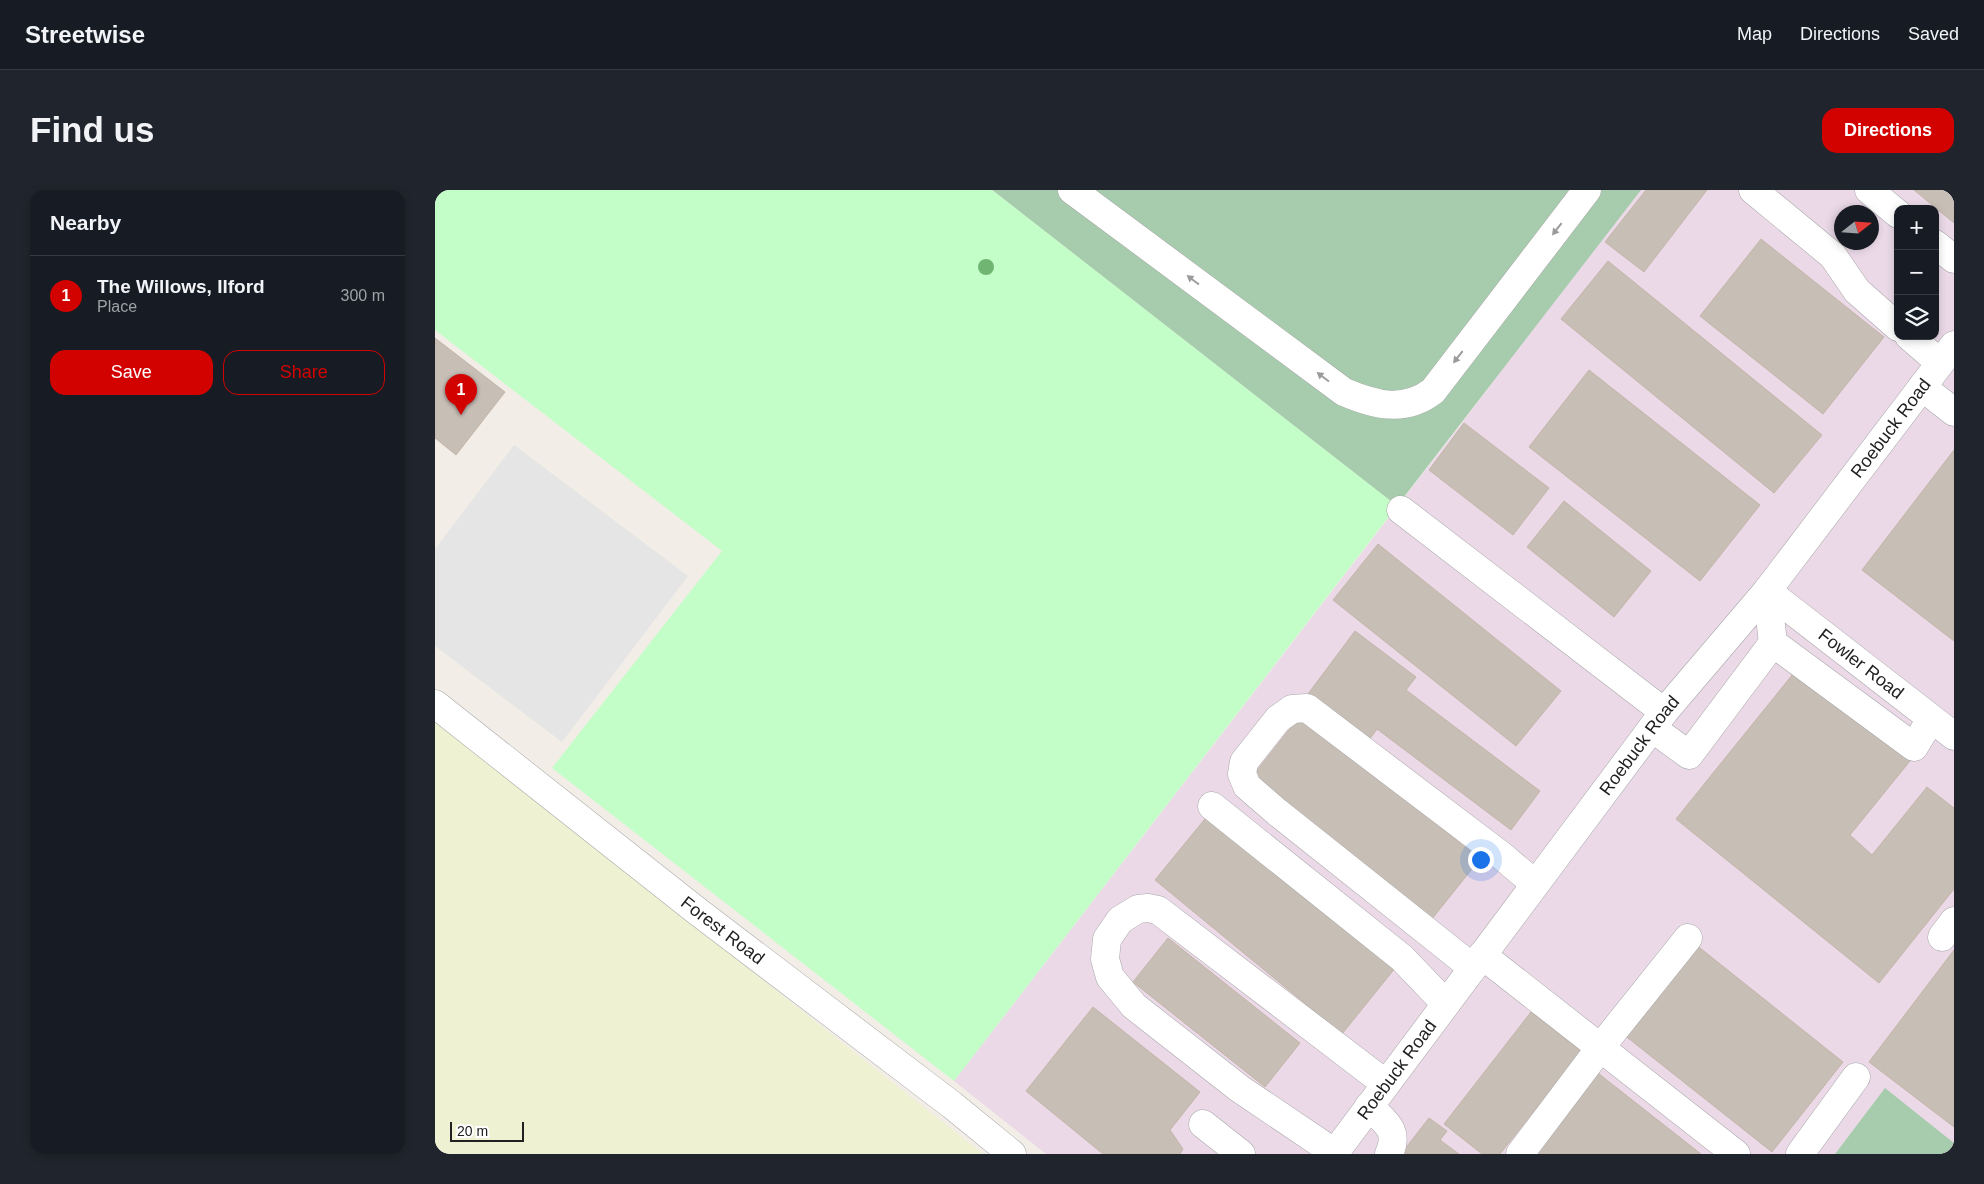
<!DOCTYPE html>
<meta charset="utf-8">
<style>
body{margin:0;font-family:Helvetica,sans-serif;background:#20242c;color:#f1f3f6}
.controls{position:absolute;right:15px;top:15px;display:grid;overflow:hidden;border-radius:10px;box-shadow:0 2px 8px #0003}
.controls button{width:45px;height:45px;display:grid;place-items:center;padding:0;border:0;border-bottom:1px solid #363941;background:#171b24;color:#f1f3f6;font:25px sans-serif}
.compass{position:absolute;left:1399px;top:15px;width:45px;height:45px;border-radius:50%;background:#171b24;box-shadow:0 2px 8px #0003;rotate:73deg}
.scale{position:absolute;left:15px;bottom:12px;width:74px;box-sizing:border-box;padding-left:5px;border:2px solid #212121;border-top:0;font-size:14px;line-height:18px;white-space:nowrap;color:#212121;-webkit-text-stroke:4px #fff;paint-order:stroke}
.you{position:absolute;left:1045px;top:669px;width:18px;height:18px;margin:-12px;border:4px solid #fff;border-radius:50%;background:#1a73e8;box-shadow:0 0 0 8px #1a73e833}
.badge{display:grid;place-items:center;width:32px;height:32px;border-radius:50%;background:#d20200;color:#fff;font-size:16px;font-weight:700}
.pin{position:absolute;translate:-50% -41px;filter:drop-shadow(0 1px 2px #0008)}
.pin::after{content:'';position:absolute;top:26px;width:18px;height:15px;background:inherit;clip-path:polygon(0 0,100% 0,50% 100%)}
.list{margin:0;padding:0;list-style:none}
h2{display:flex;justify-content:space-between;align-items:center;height:65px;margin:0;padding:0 20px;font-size:21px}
h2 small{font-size:16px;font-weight:400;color:#9ea1a6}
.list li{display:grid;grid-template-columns:32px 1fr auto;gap:15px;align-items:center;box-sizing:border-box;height:80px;padding:0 20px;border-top:1px solid #363941}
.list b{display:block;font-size:19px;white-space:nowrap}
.list p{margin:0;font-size:16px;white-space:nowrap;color:#9ea1a6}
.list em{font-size:16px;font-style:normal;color:#9ea1a6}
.actions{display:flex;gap:10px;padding:15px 20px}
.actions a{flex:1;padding:11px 0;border:1px solid #d20200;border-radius:15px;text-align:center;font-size:18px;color:#d20200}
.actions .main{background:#d20200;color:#fff}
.icon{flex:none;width:28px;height:28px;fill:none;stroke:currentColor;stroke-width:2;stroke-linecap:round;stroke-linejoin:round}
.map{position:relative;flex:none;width:1519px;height:964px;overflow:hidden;border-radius:15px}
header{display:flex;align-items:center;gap:30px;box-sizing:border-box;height:70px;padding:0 25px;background:#171b24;border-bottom:1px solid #363941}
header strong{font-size:24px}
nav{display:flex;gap:28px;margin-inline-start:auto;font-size:18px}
.intro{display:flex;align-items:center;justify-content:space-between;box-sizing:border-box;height:120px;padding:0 30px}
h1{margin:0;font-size:35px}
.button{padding:12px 22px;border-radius:15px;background:#d20200;color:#fff;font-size:18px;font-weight:700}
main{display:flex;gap:30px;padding:0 30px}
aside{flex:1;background:#171b24;border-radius:15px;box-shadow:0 2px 8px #0003}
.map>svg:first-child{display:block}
.industrial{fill:#ebd9e8;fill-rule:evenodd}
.farmland{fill:#eef1d2}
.cemetery{fill:#a7ccad}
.park{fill:#c3fdc8}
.parking{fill:#e5e5e5}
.building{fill:#c7beb6;stroke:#c4b5a8}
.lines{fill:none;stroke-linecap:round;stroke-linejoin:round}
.minor-casing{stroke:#a8a8a8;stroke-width:29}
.minor{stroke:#fff;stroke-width:28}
.tree{fill:#70b672}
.oneway{fill:#9b9b9b}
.labels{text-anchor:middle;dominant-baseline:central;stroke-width:5;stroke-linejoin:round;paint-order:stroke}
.street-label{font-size:18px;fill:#212121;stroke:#fff}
</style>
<header>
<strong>Streetwise</strong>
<nav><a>Map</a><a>Directions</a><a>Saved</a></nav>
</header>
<div class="intro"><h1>Find us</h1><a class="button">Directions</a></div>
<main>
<aside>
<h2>Nearby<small></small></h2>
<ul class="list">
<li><span class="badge">1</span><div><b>The Willows, Ilford</b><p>Place</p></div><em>300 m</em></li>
</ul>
<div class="actions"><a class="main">Save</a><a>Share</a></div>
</aside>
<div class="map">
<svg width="1519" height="964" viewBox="0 0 1519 964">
<rect width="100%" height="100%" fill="#f2eee7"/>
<path class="industrial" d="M1206,0H1519V953L1450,899L1400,964H611L519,891L1036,221L1109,124ZM1463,19H1500V146H1463ZM1406,22H1436V52H1406Z"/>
<polygon class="farmland" points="0,531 548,964 0,964"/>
<g class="cemetery">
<polygon points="557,0 1206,0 962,316"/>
<polygon points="1450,898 1519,953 1519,964 1400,964"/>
</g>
<polygon class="park" points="0,0 557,0 962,316 519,891 117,578 287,361 0,140"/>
<polygon class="parking" points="79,255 253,386 127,552 0,456 0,359"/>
<g class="building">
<polygon points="1211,0 1272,0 1209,82 1170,52"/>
<polygon points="1479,0 1519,0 1519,33"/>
<polygon points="1326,49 1449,147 1388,224 1265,126"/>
<polygon points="1173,71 1387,245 1339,303 1126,129"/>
<polygon points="0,148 70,202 21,265 0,248"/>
<polygon points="1154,180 1325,315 1265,391 1094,257"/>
<polygon points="1029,233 1114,298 1078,345 994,280"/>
<polygon points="1519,260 1519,451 1427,380"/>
<polygon points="1129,311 1216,381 1179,427 1092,357"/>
<polygon points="943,354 1126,501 1081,556 898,410"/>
<polygon points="920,441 981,487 971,500 1105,601 1076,640 942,539 934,550 873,504"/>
<polygon points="1362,479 1475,571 1415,645 1437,665 1492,597 1519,618 1519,699 1444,793 1241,629"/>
<polygon points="865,526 1045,669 992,735 813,592"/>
<polygon points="774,624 961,777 907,844 720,690"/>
<polygon points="733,748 865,853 830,897 698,792"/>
<polygon points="1260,754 1408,872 1337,962 1188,844"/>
<polygon points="1519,760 1519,937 1434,872"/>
<polygon points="658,817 765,902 735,940 748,959 745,964 668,964 591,901"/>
<polygon points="1096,822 1146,861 1065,964 1047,964 1009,934"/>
<polygon points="1159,880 1266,964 1094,964"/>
<polygon points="994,928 1012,941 1005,950 1024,964 966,964"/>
</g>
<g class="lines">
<defs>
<g id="minor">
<path d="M637,0L909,202C940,215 969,223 998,201L1152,0"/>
<polyline points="1318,0 1398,66 1422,101 1463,137"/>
<polyline points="1434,0 1463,24"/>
<polyline points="1500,54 1519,69"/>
<polyline points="1474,146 1505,173"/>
<polyline points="1487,197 1519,222"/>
<polyline points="966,320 1229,522"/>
<polyline points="1332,401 1338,453 1479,557 1496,529"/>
<path id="s1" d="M1332,401L1519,546"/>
<path id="s2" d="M0,514L262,721L517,915L577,964"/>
<polyline points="1217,538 1254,565 1338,453"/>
<polyline points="777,616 967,768 1011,814"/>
<polyline points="1507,747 1519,731"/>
<polyline points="1047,765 1301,964"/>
<polyline points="1038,778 842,622 812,596 807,584 809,572 843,529 857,519 872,518 1067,666 1100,694"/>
<path d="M934,916C950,932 965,940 954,964"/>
<polyline points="768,934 806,964"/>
<polyline points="900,963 805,899 699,816 675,787 670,769 672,749 685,730 703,719 713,718 723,720 951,894"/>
<path id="s3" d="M899,964L1229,522L1332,401L1519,155"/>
<polyline points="1085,964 1165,858 1253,748"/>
<polyline points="1365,964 1421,887"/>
</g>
</defs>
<use href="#minor" class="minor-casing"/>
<use href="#minor" class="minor"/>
</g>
<circle class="tree" cx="551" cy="77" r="8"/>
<defs><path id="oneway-solid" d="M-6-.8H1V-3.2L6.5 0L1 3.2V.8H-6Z" transform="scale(1.25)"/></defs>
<g class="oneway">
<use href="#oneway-solid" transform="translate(1122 39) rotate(128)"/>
<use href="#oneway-solid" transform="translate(758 90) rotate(-143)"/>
<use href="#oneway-solid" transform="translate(1023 167) rotate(128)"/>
<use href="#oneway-solid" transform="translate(888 187) rotate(-143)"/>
</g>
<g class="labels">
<g class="street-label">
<text stroke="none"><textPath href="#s3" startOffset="915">Roebuck Road</textPath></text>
<text stroke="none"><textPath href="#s1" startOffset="119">Fowler Road</textPath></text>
<text stroke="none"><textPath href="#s3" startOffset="510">Roebuck Road</textPath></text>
<text stroke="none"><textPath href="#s2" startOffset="366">Forest Road</textPath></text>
<text stroke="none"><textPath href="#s3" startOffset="105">Roebuck Road</textPath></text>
</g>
</g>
</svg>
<div class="controls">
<button>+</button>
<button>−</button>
<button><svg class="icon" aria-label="layers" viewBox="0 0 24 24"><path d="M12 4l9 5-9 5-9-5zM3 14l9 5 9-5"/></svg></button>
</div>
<svg class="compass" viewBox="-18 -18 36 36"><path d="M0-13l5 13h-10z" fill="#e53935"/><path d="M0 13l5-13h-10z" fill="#9ea1a6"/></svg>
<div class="scale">20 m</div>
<div class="you"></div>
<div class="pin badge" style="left:26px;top:225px">1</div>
</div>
</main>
